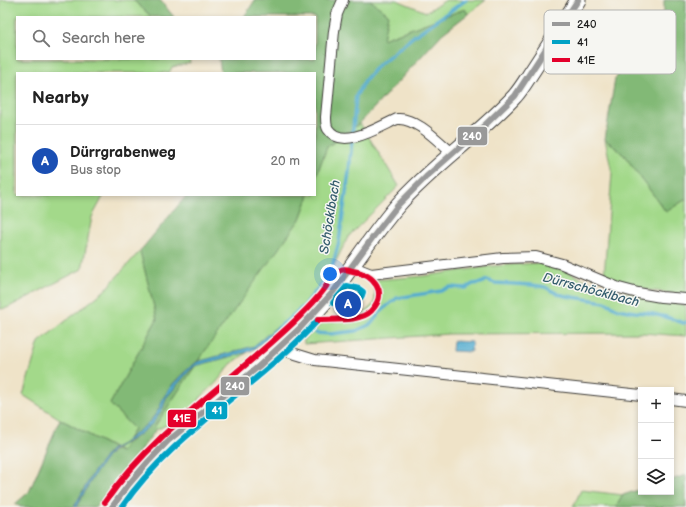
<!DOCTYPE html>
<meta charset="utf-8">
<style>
body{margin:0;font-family:"Balsamiq Sans",sans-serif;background:#f2f2f2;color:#222}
.controls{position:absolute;right:12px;bottom:12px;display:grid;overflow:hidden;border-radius:0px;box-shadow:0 2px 6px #0003}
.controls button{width:36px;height:36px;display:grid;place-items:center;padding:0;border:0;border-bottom:1px solid #e0e0e0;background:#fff;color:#222;font:20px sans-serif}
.you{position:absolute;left:330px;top:274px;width:14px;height:14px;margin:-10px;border:3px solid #fff;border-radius:50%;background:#1a73e8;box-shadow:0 0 0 6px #1a73e833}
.badge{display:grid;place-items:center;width:26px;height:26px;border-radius:50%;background:#2563eb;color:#fff;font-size:13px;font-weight:700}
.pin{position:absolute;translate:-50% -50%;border:2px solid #fff;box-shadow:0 1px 4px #0006}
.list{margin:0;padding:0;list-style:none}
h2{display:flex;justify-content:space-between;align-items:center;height:52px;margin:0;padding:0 16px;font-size:17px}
h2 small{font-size:13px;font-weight:400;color:#767676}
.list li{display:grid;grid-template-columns:26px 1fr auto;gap:12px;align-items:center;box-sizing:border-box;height:72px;padding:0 16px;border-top:1px solid #e0e0e0}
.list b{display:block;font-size:15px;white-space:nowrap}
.list p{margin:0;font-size:13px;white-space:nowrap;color:#767676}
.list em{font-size:13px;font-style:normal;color:#767676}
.icon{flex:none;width:22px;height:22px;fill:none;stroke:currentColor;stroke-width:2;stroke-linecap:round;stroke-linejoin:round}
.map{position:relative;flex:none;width:686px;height:507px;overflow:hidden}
.search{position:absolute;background:#fff;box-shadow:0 2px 6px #0003;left:16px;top:16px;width:300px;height:44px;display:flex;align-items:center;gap:10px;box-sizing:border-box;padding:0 14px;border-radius:0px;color:#767676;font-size:15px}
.panel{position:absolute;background:#fff;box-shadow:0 2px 6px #0003;left:16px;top:72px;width:300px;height:124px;border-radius:0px}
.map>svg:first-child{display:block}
.green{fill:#a3d98a;stroke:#607a53}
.forest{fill:#82b976;stroke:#4f6a49}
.water{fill:#52accf;stroke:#376476}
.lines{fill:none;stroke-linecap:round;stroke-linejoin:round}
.stream{stroke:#52accf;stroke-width:3.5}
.minor-casing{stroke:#3c3a36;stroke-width:12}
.secondary-casing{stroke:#3c3a36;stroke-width:17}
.minor{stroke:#fff;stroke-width:10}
.secondary{stroke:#fff;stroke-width:15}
.bus-1-casing{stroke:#f6f6f2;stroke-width:9}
.bus-2-casing{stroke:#f6f6f2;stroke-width:9}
.bus-3-casing{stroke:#f6f6f2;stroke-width:9}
.bus-1{stroke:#999;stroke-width:6}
.bus-2{stroke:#01a2c5;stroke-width:6}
.bus-3{stroke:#e4002b;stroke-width:6}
.labels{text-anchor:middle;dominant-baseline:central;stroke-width:3;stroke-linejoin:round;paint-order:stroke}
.water-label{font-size:13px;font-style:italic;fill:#345d6d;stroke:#f6f6f2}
.key{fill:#f6f6f2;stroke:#b5b5b2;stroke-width:1}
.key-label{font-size:11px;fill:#1c1c1c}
.line-badge{stroke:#f6f6f2;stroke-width:1.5}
.badge-label{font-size:11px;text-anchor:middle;font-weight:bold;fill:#fff}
</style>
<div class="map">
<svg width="686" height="507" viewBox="0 0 686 507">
<rect width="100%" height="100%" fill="#f6f6f2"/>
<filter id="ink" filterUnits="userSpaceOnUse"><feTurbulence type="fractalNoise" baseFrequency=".025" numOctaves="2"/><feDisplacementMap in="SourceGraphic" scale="8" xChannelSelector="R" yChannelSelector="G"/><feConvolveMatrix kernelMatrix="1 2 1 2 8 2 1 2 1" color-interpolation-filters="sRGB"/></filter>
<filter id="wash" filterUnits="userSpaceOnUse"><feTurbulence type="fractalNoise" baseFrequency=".012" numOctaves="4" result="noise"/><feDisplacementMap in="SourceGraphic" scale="16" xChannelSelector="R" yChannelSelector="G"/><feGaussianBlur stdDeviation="0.9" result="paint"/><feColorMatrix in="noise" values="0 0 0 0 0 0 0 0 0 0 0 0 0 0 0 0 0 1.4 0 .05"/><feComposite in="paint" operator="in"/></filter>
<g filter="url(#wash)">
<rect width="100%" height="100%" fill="#efe3c8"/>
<g class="green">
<polygon points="0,0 133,0 152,17 17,17 17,59 189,59 190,63 172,67 169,73 17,73 17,195 104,195 92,217 82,269 7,308 0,309"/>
<polygon points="370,0 397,0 426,12 446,0 486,0 468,14 465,9 383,39 388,14"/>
<polygon points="360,123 399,186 348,237 331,271 304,306 252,349 231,364 216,383 201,397 191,413 156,430 155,426 217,333 300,219 309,195 315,195 315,179 327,147"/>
<polygon points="605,139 624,155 666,212 686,199 686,295 647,290 604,277 612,173"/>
<polygon points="140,251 157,319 110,404 134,429 121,452 60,419 23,395 39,342 104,291"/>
<polygon points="537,263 565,270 597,286 686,306 686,336 642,333 449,334 304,344 304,340 322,323 360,317 375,303 375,280 424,276 493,266"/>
<polygon points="581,490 623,495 616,507 573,507"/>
</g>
<g class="forest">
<polygon points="133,0 160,0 174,17 152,17"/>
<polygon points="255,0 370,0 388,14 383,39 465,9 468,14 442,34 360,123 327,147 315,179 315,73 221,73 219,59 315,59 315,17 244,17"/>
<polygon points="664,0 686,0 686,199 666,212 624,155 605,139 615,79 664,11"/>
<path d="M187,195H309L300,219L197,362C188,369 179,376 172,385C166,393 163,401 159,409C151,422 140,431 128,439L134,429L110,404L157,319L140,251Z"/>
<path d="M195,366L155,426L156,430L96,507H76C83,495 104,454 115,450L121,452L126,444L137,436L152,423L163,408L166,398L189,371Z"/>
<polygon points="60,419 113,448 110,450 93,473 74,507 21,507 15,504 29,492"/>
<polygon points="686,475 686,507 616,507 623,495 641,489 641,492 671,492 671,480"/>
</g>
<g class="water">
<polygon points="280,326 280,328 256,348 248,352 195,366 189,371 166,398 163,408 153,423 137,436 111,451 95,474 76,507 74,507 93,473 110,450 122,444 150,422 159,409 163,398 173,384 187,370 197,362 254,346 275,328"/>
<polygon points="453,341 472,342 471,352 452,351"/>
</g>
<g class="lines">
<g class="stream">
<polyline points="278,328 304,306 331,271 339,242 349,172 356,96 365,80 377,66 414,36 466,0"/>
<polyline points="315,333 330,334 356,331 371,324 382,310 397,298 441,291 449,287 466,288 473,284 481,283 487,280 495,283 532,285 545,287 558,294 566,296 605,302 618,309 635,312 648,313 666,317 684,323 686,322"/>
</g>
</g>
</g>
<g filter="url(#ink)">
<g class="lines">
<defs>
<g id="minor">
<path d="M343,0L337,14L334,31L326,117C326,121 326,126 328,129C342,151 381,126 397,119C416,117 439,142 453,154"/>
<polyline points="351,266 371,274 503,258 536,257 562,264 619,288 638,293 661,297 686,299"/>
<polyline points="281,347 289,352 315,360 641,395"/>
<polyline points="671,399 686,401"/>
</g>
<path id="secondary" d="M112,507C153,442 224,398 281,347C299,330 318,311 333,292C355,263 374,233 398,205C433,165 479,135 515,96C522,88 527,79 533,70C548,47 563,24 578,0"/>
</defs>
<use href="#minor" class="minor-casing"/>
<use href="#secondary" class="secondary-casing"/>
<use href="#minor" class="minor"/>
<use href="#secondary" class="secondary"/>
<defs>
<polyline id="bus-1" points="112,507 129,484 148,462 168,441 259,366 301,327 333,292 373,237 398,205 426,177 486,124 515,96 578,0"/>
<g id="bus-2">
<path d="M347,286L359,289L363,292C360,306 344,303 333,303Z"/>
<path d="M122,507C173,432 258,387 318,320"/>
</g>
<path id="bus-3" d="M105,502C156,428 236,379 299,317C307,309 315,301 322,292C326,287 335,272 341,270C345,268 349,270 353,271C374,275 389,292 371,311C360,322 334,319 318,320"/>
</defs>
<use href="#bus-1" class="bus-1-casing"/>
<use href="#bus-2" class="bus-2-casing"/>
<use href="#bus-3" class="bus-3-casing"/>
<use href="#bus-1" class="bus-1"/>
<use href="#bus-2" class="bus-2"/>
<use href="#bus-3" class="bus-3"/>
</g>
</g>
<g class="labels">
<g class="water-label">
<text transform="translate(330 217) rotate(-81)">Schöcklbach</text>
<text transform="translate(591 290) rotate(15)">Dürrschöcklbach</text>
</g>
</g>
<rect x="544" y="10" width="132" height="64" rx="6" class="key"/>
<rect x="552" y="22" width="18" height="4" fill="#999"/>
<rect x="552" y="40" width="18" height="4" fill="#01a2c5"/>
<rect x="552" y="58" width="18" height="4" fill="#e4002b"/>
<g class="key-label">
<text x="577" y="28">240</text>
<text x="577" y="46">41</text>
<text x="577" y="64">41E</text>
</g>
<g class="line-badge">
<rect x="457" y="126" width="31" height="20" rx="4" fill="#999"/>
<rect x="220" y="376" width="30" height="20" rx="4" fill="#999"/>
<rect x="205" y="401" width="23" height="19" rx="4" fill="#01a2c5"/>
<rect x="167" y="409" width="30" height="19" rx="4" fill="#e4002b"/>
</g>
<g class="badge-label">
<text x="472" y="140">240</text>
<text x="235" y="390">240</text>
<text x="217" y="414">41</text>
<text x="182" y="422">41E</text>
</g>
</svg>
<div class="controls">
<button>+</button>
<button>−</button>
<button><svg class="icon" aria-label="layers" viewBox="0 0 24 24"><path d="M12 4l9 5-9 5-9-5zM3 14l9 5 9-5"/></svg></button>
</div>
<div class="you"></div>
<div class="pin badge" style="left:348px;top:304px;background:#1a4fb4">A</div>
<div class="search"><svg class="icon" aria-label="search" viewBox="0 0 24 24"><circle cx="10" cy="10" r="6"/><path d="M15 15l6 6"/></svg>Search here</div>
<section class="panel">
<h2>Nearby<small></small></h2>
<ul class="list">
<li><span class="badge" style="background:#1a4fb4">A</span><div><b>Dürrgrabenweg</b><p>Bus stop</p></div><em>20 m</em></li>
</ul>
</section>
</div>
